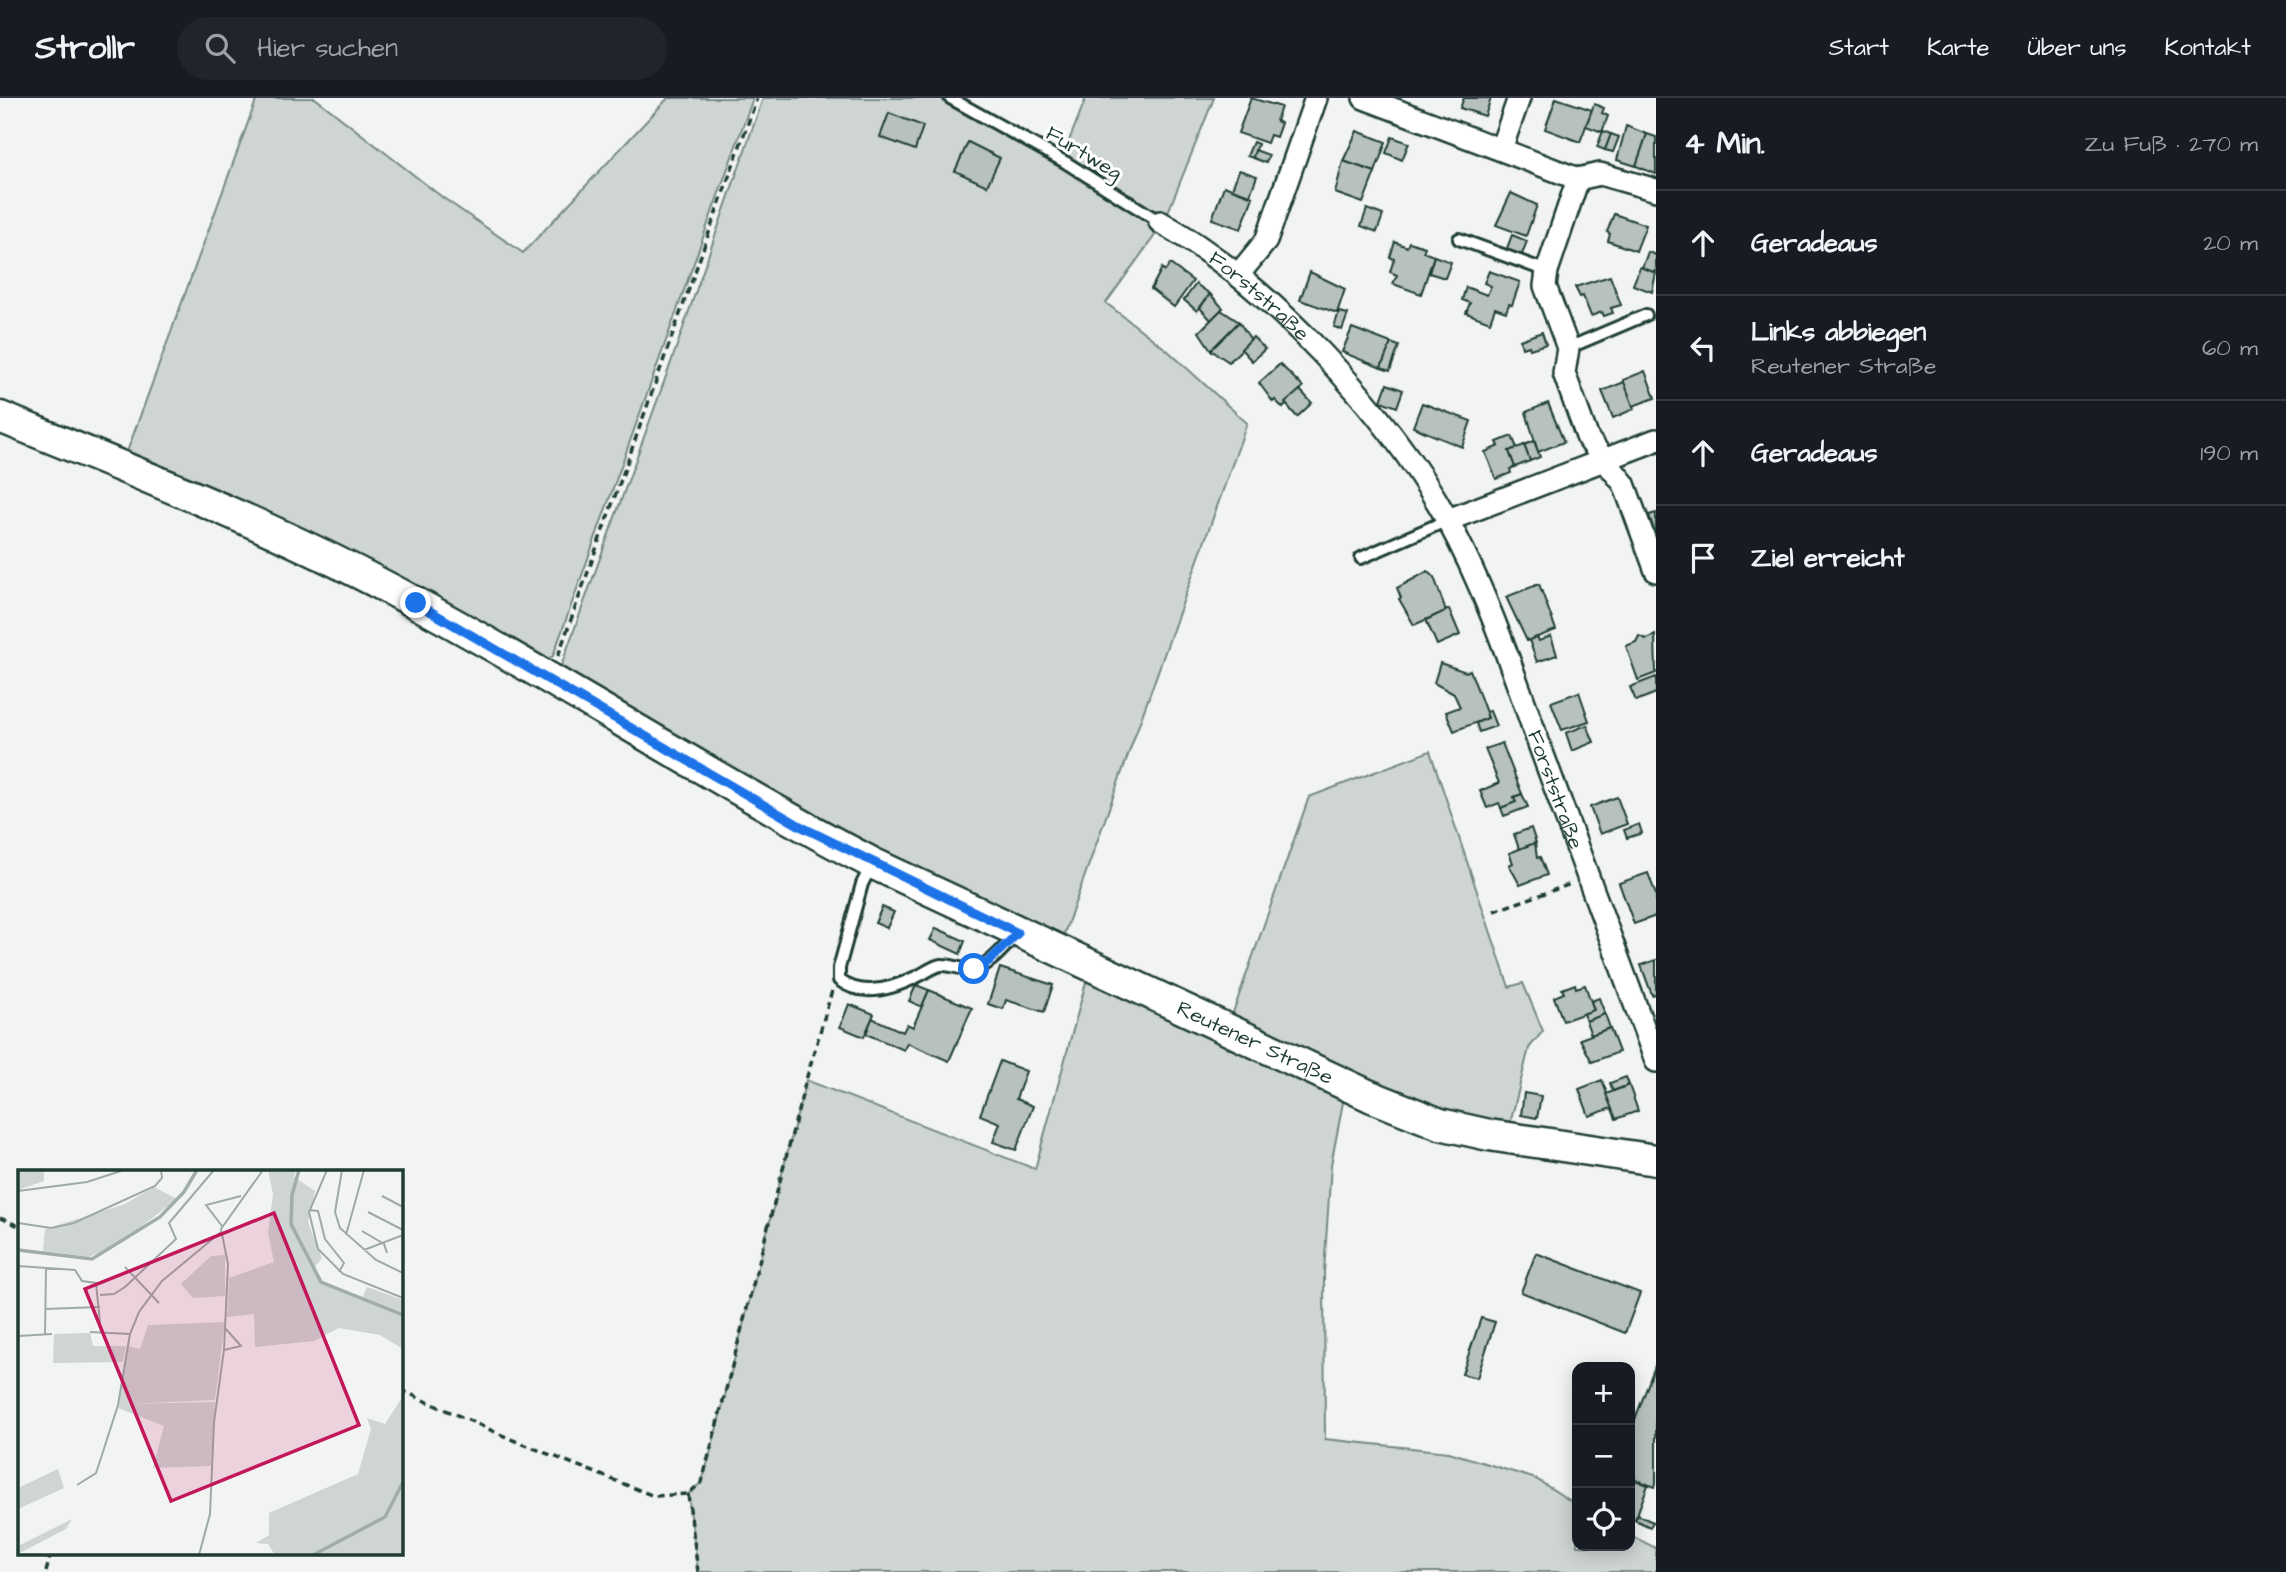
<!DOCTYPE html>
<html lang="de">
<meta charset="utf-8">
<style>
body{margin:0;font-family:"Architects Daughter",sans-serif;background:#20242c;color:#f1f3f6}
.controls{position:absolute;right:21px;bottom:21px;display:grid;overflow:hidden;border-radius:14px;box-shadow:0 4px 18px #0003}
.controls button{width:63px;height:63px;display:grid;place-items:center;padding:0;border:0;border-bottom:2px solid #363941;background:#171b24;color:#f1f3f6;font:35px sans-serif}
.stop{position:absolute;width:21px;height:21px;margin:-16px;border:5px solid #1a73e8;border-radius:50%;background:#fff}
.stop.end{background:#1a73e8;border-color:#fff;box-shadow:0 2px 7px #0008}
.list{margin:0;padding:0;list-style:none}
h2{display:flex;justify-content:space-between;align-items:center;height:91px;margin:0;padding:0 28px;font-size:30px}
h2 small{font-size:23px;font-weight:400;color:#9ea1a6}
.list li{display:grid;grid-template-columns:46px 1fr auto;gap:21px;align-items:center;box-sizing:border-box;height:105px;padding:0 28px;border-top:2px solid #363941}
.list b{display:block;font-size:26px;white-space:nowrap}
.list p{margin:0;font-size:23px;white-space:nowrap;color:#9ea1a6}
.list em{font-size:23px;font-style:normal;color:#9ea1a6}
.icon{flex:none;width:38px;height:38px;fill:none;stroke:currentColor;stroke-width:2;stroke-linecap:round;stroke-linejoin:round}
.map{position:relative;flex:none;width:1656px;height:1474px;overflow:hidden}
header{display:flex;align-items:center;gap:42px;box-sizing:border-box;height:98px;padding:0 35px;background:#171b24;border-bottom:2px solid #363941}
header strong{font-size:33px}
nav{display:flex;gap:38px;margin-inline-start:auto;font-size:24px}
.search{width:490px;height:63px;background:#20242c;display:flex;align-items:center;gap:18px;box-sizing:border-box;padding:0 24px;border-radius:38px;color:#9ea1a6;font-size:26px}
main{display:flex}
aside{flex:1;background:#171b24}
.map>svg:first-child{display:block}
.green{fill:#ced5d3;stroke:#768984;stroke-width:2}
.building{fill:#b7c1bd;stroke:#1f3d34;stroke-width:2}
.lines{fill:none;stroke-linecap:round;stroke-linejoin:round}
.lane-casing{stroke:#1f3d34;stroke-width:16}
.street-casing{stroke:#1f3d34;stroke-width:26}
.secondary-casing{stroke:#1f3d34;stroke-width:35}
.path{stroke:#1f3d34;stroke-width:3.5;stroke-dasharray:7 5;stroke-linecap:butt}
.lane{stroke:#fff;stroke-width:10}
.street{stroke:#fff;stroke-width:21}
.secondary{stroke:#fff;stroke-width:30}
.route{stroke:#1a73e8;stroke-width:9}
.labels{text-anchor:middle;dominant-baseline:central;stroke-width:6;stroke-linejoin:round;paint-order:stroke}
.street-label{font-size:21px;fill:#1f3d34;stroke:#fff}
.inset-river{fill:none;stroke:#a1adaa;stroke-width:3.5}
.inset-road{fill:none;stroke:#9eaaa7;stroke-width:2}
.view{fill:#c2185b;fill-opacity:0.15;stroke:#c2185b;stroke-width:3.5}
.inset-edge{fill:none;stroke:#1f3d34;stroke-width:3.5}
</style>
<header>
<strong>Strollr</strong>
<div class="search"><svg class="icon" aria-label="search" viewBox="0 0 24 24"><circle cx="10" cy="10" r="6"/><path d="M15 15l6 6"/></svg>Hier suchen</div>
<nav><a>Start</a><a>Karte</a><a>Über uns</a><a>Kontakt</a></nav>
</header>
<main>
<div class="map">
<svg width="1656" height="1474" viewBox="0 0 1656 1474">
<rect width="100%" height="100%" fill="#f2f3f3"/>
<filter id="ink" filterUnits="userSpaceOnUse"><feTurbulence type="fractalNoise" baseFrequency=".0143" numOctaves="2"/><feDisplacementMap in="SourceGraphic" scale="14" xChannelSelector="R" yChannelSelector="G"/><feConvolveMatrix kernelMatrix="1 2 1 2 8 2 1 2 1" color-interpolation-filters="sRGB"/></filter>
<g filter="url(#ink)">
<g class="green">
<polygon points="257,0 315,0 442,99 523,155 668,0 753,0 553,558 546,562 124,362"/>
<polygon points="763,0 941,0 1060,66 1161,129 1106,205 1167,252 1247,325 1060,847 876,757 564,580 561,568 673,259"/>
<polygon points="1086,0 1214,0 1166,119 1063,58"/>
<polygon points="1430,653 1509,889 1523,885 1543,933 1529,950 1509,1030 1442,1017 1230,923 1309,699"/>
<polygon points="1088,877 1345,994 1331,1067 1324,1174 1325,1341 1449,1354 1536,1381 1577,1407 1577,1448 1630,1448 1630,1437 1656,1450 1656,1474 698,1474 688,1396 702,1384 709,1360 806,982 1035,1071"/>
</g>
<g class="building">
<polygon points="1251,0 1281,9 1276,23 1281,25 1276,39 1270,37 1267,45 1238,35"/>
<polygon points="1464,0 1491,0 1485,18 1460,10"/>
<polygon points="1556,0 1592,12 1580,44 1545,31"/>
<polygon points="1594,6 1604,10 1602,15 1608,18 1602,34 1586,28"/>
<polygon points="889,15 923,28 915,52 880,39"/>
<polygon points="1626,28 1647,36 1636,68 1617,62"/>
<polygon points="1357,33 1386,44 1375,74 1343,63"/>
<polygon points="1603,33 1611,36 1605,52 1597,49"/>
<polygon points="1611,36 1619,39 1613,54 1605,52"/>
<polygon points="1647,36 1656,39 1656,76 1636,68"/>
<polygon points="1392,39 1409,45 1402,62 1386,55"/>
<polygon points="968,44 1000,60 987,88 955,73"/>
<polygon points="1253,44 1258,46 1253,60 1247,58"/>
<polygon points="1255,52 1269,57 1266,65 1253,60"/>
<polygon points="1343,63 1375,74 1363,105 1335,95"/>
<polygon points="1239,72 1257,78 1250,97 1232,91"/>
<polygon points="1224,88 1253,99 1241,131 1212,121"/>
<polygon points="1511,95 1537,107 1526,138 1496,127"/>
<polygon points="1367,111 1383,117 1377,134 1361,128"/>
<polygon points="1614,116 1646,127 1636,153 1608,143 1610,136 1607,134"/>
<polygon points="1512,137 1527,143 1521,159 1506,153"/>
<polygon points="1395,144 1407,149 1409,144 1425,149 1423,154 1434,158 1421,196 1393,186 1397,177 1390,174 1394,161 1390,159"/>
<polygon points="1648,154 1656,157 1656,175 1642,170"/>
<polygon points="1434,158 1451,164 1445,180 1429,175"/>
<polygon points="1170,166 1193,183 1174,209 1151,191 1162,170 1165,173"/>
<polygon points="1640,169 1656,175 1652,194 1633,187"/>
<polygon points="1489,173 1520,184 1512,207 1509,206 1506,214 1495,210 1490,224 1466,215 1470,205 1462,202 1466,189 1487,197 1491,188 1484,185"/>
<polygon points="1310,174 1345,191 1337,215 1300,202"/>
<polygon points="1610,178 1621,207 1611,210 1613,215 1604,218 1602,214 1591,218 1583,198 1580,199 1575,189"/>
<polygon points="1196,186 1210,196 1197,213 1184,202"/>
<polygon points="1210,196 1223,210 1211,222 1200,210"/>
<polygon points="1221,212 1239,224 1211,252 1199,234"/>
<polygon points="1339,214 1348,216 1342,232 1334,229"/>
<polygon points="1239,224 1251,242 1229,264 1211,252"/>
<polygon points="1352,230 1391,245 1381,270 1342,254"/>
<polygon points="1542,234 1546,246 1530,251 1529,248 1522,250 1520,242"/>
<polygon points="1253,239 1265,251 1252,263 1241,251"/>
<polygon points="1391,245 1399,248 1390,273 1381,270"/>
<polygon points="1280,266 1303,289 1283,310 1275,302 1273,304 1259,285"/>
<polygon points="1645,273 1655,300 1633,308 1623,282"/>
<polygon points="1624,284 1634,311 1613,320 1602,293"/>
<polygon points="1387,286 1403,292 1397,309 1381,303"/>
<polygon points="1300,292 1312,305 1297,319 1285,305"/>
<polygon points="1422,305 1471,323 1462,349 1413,329"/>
<polygon points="1548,305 1564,344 1538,354 1526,314"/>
<polygon points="1512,338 1517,350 1509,353 1515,369 1510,371 1511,375 1496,381 1485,354 1499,348 1497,344"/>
<polygon points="1534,343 1540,359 1530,363 1524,347"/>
<polygon points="1524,347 1530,363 1515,369 1509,353"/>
<polygon points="1656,415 1656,438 1649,417"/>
<polygon points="1428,473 1434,479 1446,513 1414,527 1399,501 1401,500 1397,490"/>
<polygon points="1539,486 1556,532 1527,543 1506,499"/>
<polygon points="1449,511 1460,537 1437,547 1426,522"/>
<polygon points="1655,537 1656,575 1638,582 1626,548 1636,544 1639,538 1646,541"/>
<polygon points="1551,538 1557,557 1537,564 1529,542 1537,539 1539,543"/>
<polygon points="1440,565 1466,574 1470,572 1488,620 1454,633 1446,614 1460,609 1454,596 1434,585"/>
<polygon points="1656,579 1656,595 1636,603 1630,589"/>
<polygon points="1579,594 1589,623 1562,632 1551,604"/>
<polygon points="1490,613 1496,628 1479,634 1476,625 1488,620 1486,614"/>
<polygon points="1587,627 1594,644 1572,653 1566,635"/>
<polygon points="1502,645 1522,696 1514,699 1516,704 1501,710 1499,705 1487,710 1480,693 1499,685 1485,651"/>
<polygon points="1522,696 1528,709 1504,718 1501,710 1516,704 1514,699"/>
<polygon points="1617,699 1627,726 1600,736 1590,709"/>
<polygon points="1639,726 1642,735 1627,740 1624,732"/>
<polygon points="1531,730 1536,745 1519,751 1514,736"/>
<polygon points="1535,745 1537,760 1540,759 1547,777 1520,787 1509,767 1513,765 1509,755"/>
<polygon points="1648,775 1656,797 1656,818 1634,826 1619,785"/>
<polygon points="882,809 894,814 887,830 875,825"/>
<polygon points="936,830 965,843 960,856 930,842"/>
<polygon points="1656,862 1656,896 1652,897 1641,867"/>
<polygon points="1000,870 1053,887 1044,914 1006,902 1003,911 988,906"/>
<polygon points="1575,886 1576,890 1585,887 1594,912 1563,923 1554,899 1564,895 1562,891"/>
<polygon points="916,887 929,892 922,909 909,903"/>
<polygon points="929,892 972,910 949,963 907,945 904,952 866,936 872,920 903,934 907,926 913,929"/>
<polygon points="1599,900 1605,916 1586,923 1583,916 1594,912 1591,903"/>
<polygon points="849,906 874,916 864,939 840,929"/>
<polygon points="1605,916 1610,930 1591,937 1586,923"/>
<polygon points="1610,930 1619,954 1592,964 1580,941"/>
<polygon points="1000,963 1026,973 1016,1001 1033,1008 1016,1052 993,1044 1000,1025 980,1017"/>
<polygon points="1626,979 1629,987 1613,993 1610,985"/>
<polygon points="1602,982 1612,1010 1589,1018 1579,991"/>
<polygon points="1629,987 1638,1013 1616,1021 1606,996"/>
<polygon points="1524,995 1541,998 1537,1020 1521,1017"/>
<polygon points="1536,1155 1640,1195 1625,1235 1521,1194"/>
<polygon points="1481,1220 1495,1224 1477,1280 1462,1276"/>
<polygon points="1656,1265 1656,1385 1655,1389 1630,1380 1630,1335"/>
<polygon points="1630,1380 1648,1387 1635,1422 1630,1420"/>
<polygon points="1637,1417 1653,1424 1650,1429 1635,1422"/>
</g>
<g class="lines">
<defs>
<g id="lane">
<polyline points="950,0 1065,64 1160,124"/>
<polyline points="1459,141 1547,173"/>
<polyline points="1568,250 1646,217"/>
<polyline points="1361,460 1448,422"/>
<path d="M871,768L862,786L839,870V882C862,900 892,891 916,879C924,876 933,868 941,867C951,866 963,873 974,871C989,869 1005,848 1016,837"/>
</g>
<g id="street">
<polyline points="1364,0 1578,81 1600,76 1656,92"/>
<polyline points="1501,51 1519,0"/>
<polyline points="1578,81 1547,173 1545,188 1568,250 1564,275 1588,341 1624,386 1656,473"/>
<path id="s1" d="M1160,124C1268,185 1387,313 1447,421C1486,492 1512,571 1539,646C1578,752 1617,857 1656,963"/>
<polyline points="1238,177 1266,143 1316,0"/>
<polyline points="1448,422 1656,342"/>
</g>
<g id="secondary">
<path id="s2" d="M0,319C140,376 283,432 416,505C570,588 717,684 872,765L1370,998L1440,1026L1489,1037L1656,1062"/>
</g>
</defs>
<use href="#lane" class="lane-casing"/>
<use href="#street" class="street-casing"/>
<use href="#secondary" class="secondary-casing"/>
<g class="path">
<polyline points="558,558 757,0"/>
<polyline points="1494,813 1571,786"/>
<polyline points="0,1120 19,1128"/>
<polyline points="401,1292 513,1342 654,1398 688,1396 702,1384 806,982 832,893"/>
<polyline points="688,1396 698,1474"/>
<polyline points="46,1474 51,1455"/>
</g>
<use href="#lane" class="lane"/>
<use href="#street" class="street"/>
<use href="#secondary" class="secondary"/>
</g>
</g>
<g class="lines" filter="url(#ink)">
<polyline class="route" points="416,505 802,729 1018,835 988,864 974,871"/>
</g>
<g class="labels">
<g class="street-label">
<text transform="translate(1084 55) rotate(31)">Furtweg</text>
<text stroke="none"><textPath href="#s1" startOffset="124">Forststraße</textPath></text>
<text stroke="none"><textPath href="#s1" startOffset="709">Forststraße</textPath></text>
<text stroke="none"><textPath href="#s2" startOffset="1404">Reutener Straße</textPath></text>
</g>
</g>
<g transform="translate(18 1072)">
<rect width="385" height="385" fill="#f2f3f3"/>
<path d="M0,0H26V11L0,20ZM250,0H278L276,7L297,21L290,52L304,88L296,98L305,111L344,129L349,117L385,130V179L362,165L321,158L296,171L237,177L236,144L209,147L211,108L256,92L250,63L255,24ZM136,17L159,29L103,72L71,87L25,81L27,59L107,34ZM207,85V126L175,128L163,114L193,86ZM207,152L197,230L107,234L197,232L193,296L135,298L146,256L100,238L109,176L122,179L130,155ZM72,163L75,176H108L105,192L35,193L36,164ZM385,226V385H257L250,374L238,373L251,365V343L340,304L353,259L349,248L367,254ZM40,299L46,318L0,339V318ZM54,349L48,359L0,384V376Z" fill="#ced5d3"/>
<path class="inset-river" d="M281,0L274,25L273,54L303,112L385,145M0,80L74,89L142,47L166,22L179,0M295,385L367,347L385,312"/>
<path class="inset-road" d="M309,0L291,42L300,79L325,104L385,128M324,0L317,42L322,58L358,90L385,103M0,21L69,12L106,0M364,26L385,37M291,40L300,41L307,69L326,93L321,102M350,42L385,60M0,53L33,58L56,53L137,16L144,8L143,0M204,56L188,35L223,26M344,61L366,74L369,83M328,65L346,0M346,80L385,65M0,96L57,100L64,111L78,113L83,163M107,97L141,133M82,125L96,124L107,117L158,69L151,53L196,0M27,139L82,137M72,162L112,164M27,165L28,98M0,166L34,164M206,180L223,176L207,158M59,315L78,303L82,291L100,235L112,164L121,142L144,111L203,62M181,385L192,344L196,252L206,180L210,94L203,59L245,0"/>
<path class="view" d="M256,43L341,255L153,331L67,119Z"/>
<rect width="385" height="385" class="inset-edge"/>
</g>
</svg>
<div class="controls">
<button>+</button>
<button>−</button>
<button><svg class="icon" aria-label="locate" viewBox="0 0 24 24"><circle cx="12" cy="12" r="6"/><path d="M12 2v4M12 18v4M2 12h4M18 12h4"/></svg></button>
</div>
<div class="stop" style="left:974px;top:871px"></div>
<div class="stop end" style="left:416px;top:505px"></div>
</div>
<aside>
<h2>4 Min.<small>Zu Fuß · 270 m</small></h2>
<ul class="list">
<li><svg class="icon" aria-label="ahead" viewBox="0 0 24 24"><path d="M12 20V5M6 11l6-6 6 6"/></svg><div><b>Geradeaus</b></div><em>20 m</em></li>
<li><svg class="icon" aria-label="left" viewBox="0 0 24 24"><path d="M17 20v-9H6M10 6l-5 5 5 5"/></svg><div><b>Links abbiegen</b><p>Reutener Straße</p></div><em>60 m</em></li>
<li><svg class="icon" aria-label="ahead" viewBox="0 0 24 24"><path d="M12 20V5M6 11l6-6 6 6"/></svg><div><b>Geradeaus</b></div><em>190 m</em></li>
<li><svg class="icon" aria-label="arrive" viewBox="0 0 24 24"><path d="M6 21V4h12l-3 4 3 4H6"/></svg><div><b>Ziel erreicht</b></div></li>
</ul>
</aside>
</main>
